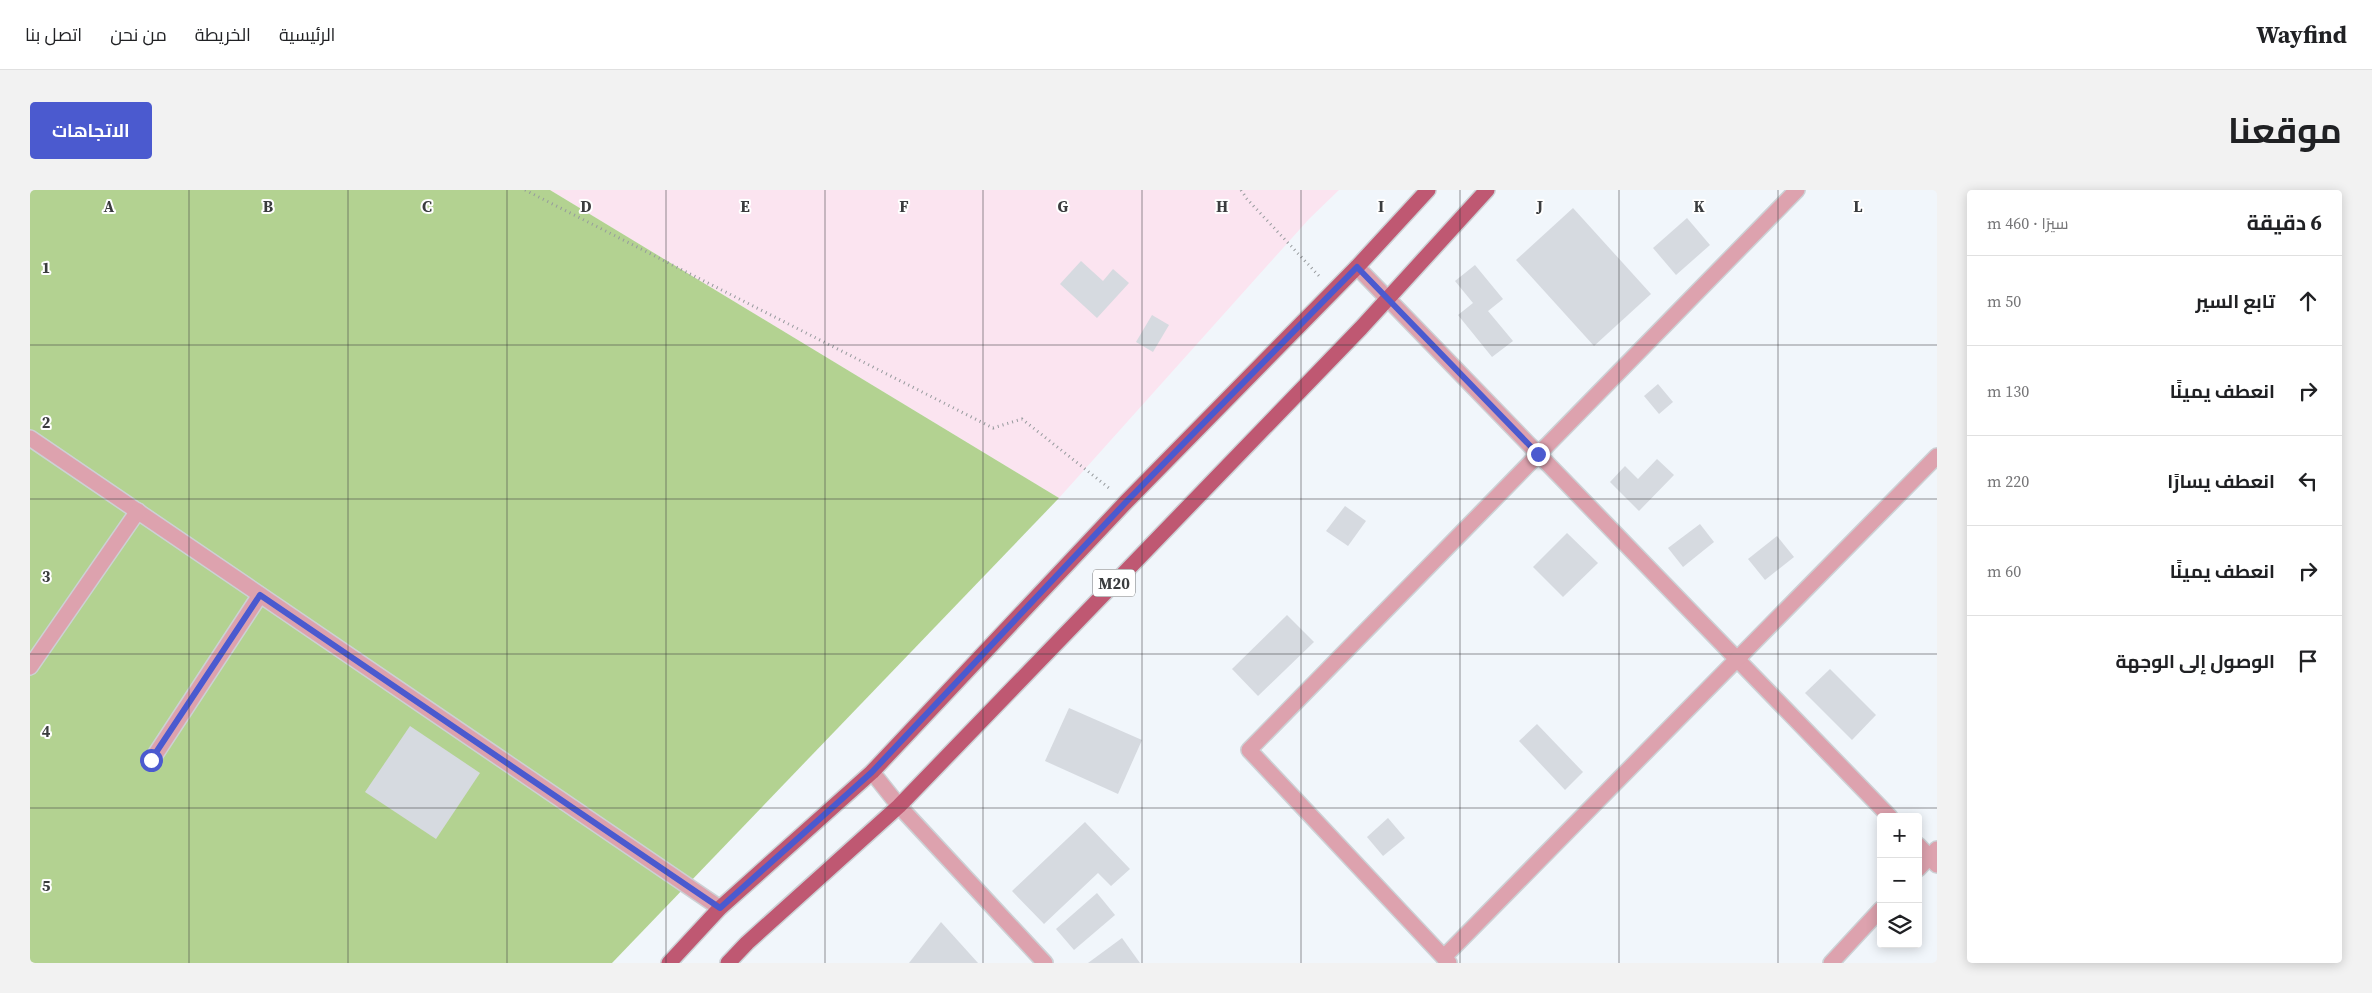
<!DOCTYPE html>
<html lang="ar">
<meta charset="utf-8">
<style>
body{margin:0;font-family:"Source Serif 4",Cairo,serif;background:#f2f2f2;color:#202124;direction:rtl}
.controls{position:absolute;right:15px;bottom:15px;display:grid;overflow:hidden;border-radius:5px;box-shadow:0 2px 12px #0003}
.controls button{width:45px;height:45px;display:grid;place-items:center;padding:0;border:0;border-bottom:1px solid #e0e0e0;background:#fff;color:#202124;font:25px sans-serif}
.stop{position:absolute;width:15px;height:15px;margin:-11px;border:4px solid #4b5acf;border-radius:50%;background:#fff}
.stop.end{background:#4b5acf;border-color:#fff;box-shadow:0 1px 5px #0008}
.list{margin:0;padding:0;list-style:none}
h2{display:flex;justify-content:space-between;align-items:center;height:65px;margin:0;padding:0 20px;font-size:21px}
h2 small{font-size:16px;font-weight:400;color:#757577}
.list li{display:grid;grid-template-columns:32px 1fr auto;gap:15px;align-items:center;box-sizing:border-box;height:90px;padding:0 20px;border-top:1px solid #e0e0e0}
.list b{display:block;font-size:19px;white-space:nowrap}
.list em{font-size:16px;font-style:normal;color:#757577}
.icon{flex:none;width:28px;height:28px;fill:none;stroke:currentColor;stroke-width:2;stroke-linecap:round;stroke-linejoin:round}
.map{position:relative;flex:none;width:1907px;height:773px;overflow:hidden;direction:ltr;border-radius:5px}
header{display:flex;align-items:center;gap:30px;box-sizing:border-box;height:70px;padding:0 25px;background:#fff;border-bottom:1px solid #e0e0e0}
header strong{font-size:24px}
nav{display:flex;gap:28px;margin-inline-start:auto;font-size:18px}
.intro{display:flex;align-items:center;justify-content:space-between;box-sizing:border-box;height:120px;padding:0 30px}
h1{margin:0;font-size:35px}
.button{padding:12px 22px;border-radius:5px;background:#4b5acf;color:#fff;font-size:18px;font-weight:700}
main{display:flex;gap:30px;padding:0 30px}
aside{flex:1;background:#fff;border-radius:5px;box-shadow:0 2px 12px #0003}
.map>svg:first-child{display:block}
.industrial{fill:#fbe4f0}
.green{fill:#b3d291}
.building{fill:#d6dae0}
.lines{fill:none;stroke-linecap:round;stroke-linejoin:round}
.lane-casing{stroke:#ccd1d5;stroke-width:18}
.street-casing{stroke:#ccd1d5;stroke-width:18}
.primary-casing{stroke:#ccd1d5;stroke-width:18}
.path{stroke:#969a9d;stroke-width:3;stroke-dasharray:1 4;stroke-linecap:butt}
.lane{stroke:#dda2ae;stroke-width:15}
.street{stroke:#dda2ae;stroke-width:15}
.primary{stroke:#bf5872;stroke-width:15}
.route{stroke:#4b5acf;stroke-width:6}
.grid{fill:none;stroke:#3a3c3e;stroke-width:1;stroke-opacity:0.55}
.labels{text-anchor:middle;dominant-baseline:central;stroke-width:4;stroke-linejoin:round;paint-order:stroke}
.shield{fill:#fff;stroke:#757678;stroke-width:1}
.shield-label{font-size:16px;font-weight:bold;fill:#3a3c3e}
.grid-label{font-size:16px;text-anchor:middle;font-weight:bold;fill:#3a3c3e;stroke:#fff;stroke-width:4;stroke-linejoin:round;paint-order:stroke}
</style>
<header>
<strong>Wayfind</strong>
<nav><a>الرئيسية</a><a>الخريطة</a><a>من نحن</a><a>اتصل بنا</a></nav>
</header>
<div class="intro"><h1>موقعنا</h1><a class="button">الاتجاهات</a></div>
<main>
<aside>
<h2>6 دقيقة<small>سيرًا · 460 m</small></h2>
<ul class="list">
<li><svg class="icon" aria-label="ahead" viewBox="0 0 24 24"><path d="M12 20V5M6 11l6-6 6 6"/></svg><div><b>تابع السير</b></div><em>50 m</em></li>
<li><svg class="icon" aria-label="right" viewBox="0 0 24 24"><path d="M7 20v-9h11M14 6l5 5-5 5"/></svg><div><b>انعطف يمينًا</b></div><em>130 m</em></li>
<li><svg class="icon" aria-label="left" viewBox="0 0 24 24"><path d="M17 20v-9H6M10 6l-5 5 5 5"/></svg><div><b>انعطف يسارًا</b></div><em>220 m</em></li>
<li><svg class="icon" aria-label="right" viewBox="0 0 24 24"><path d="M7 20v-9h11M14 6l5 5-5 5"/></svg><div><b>انعطف يمينًا</b></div><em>60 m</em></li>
<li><svg class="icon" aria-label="arrive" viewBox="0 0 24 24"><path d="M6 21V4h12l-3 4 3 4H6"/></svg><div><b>الوصول إلى الوجهة</b></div></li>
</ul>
</aside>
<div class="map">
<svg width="1907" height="773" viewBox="0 0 1907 773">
<rect width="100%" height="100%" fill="#f1f6fb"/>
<polygon class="industrial" points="520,0 1309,0 1279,29 1029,308"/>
<polygon class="green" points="0,0 520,0 1029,308 582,773 0,773"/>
<g class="building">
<polygon points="1543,18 1621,104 1564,156 1486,70"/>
<polygon points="1657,28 1680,55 1646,85 1623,58"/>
<polygon points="1051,71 1073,91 1083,79 1099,93 1067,128 1030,94"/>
<polygon points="1445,75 1473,109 1458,121 1483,151 1462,167 1428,125 1443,113 1425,91"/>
<polygon points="1122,125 1139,135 1123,162 1106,152"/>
<polygon points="1628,194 1643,212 1629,224 1614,206"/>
<polygon points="1627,269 1644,285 1609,321 1580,292 1595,276 1608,289"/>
<polygon points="1315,316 1336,331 1318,356 1296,341"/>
<polygon points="1670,334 1684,352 1653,377 1638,358"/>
<polygon points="1537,343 1568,373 1533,407 1503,377"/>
<polygon points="1747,346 1764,367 1735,390 1718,369"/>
<polygon points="1257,425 1284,452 1228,506 1202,479"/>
<polygon points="1800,479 1846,525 1822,550 1775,503"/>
<polygon points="1039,518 1112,550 1088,604 1015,571"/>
<polygon points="1507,534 1553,582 1535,600 1489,551"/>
<polygon points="380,536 450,583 406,649 335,602"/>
<polygon points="1358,628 1375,648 1353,666 1337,647"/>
<polygon points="1055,632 1100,679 1081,696 1068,683 1014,734 982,701"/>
<polygon points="1067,703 1085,725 1044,760 1026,739"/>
<polygon points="911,732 948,773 879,773"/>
<polygon points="1092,748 1110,773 1058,773"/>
</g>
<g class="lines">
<defs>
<g id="lane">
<polyline points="0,248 690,718"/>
<polyline points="0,477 108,321"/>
<polyline points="121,571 230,405"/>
</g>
<g id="street">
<polyline points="1327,77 1860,627"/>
<polyline points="842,582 869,616 1015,773"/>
<polyline points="1888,655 1907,675"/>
<polyline points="1888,679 1907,659"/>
<polyline points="1414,767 1907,266"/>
<polyline points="1419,773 1219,560 1767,0"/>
<polyline points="1801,773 1851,719"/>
</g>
<g id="primary">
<polyline points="639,773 690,718 842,582 1096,312 1327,77 1398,0"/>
<polyline points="698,773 717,753 869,616 1331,138 1457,0"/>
</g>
</defs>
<use href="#lane" class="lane-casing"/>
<use href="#street" class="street-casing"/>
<use href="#primary" class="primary-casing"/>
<g class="path">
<polyline points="495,0 963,238 992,229 1079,298"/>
<polyline points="1211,0 1217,9 1290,87"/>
</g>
<use href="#lane" class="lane"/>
<use href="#street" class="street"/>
<use href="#primary" class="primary"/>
</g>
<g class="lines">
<polyline class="route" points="121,570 230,405 690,718 842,582 1096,312 1327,77 1508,264"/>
</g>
<path class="grid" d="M159,0V773M318,0V773M477,0V773M636,0V773M795,0V773M953,0V773M1112,0V773M1271,0V773M1430,0V773M1589,0V773M1748,0V773M0,155H1907M0,309H1907M0,464H1907M0,618H1907"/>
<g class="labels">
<rect class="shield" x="1063" y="379.5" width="42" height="27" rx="4"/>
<g class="shield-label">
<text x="1084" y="393">M20</text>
</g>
</g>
<g class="grid-label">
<text x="79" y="22">A</text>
<text x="238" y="22">B</text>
<text x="397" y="22">C</text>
<text x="556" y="22">D</text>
<text x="715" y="22">E</text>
<text x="874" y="22">F</text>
<text x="1033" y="22">G</text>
<text x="1192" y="22">H</text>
<text x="1351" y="22">I</text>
<text x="1510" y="22">J</text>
<text x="1669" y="22">K</text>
<text x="1828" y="22">L</text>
<text x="16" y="83">1</text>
<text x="16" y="238">2</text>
<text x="16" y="392">3</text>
<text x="16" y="547">4</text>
<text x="16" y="701">5</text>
</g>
</svg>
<div class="controls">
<button>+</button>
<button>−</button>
<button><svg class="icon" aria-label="layers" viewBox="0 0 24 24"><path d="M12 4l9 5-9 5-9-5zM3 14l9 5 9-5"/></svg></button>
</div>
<div class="stop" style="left:121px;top:570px"></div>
<div class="stop end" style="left:1508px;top:264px"></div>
</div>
</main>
